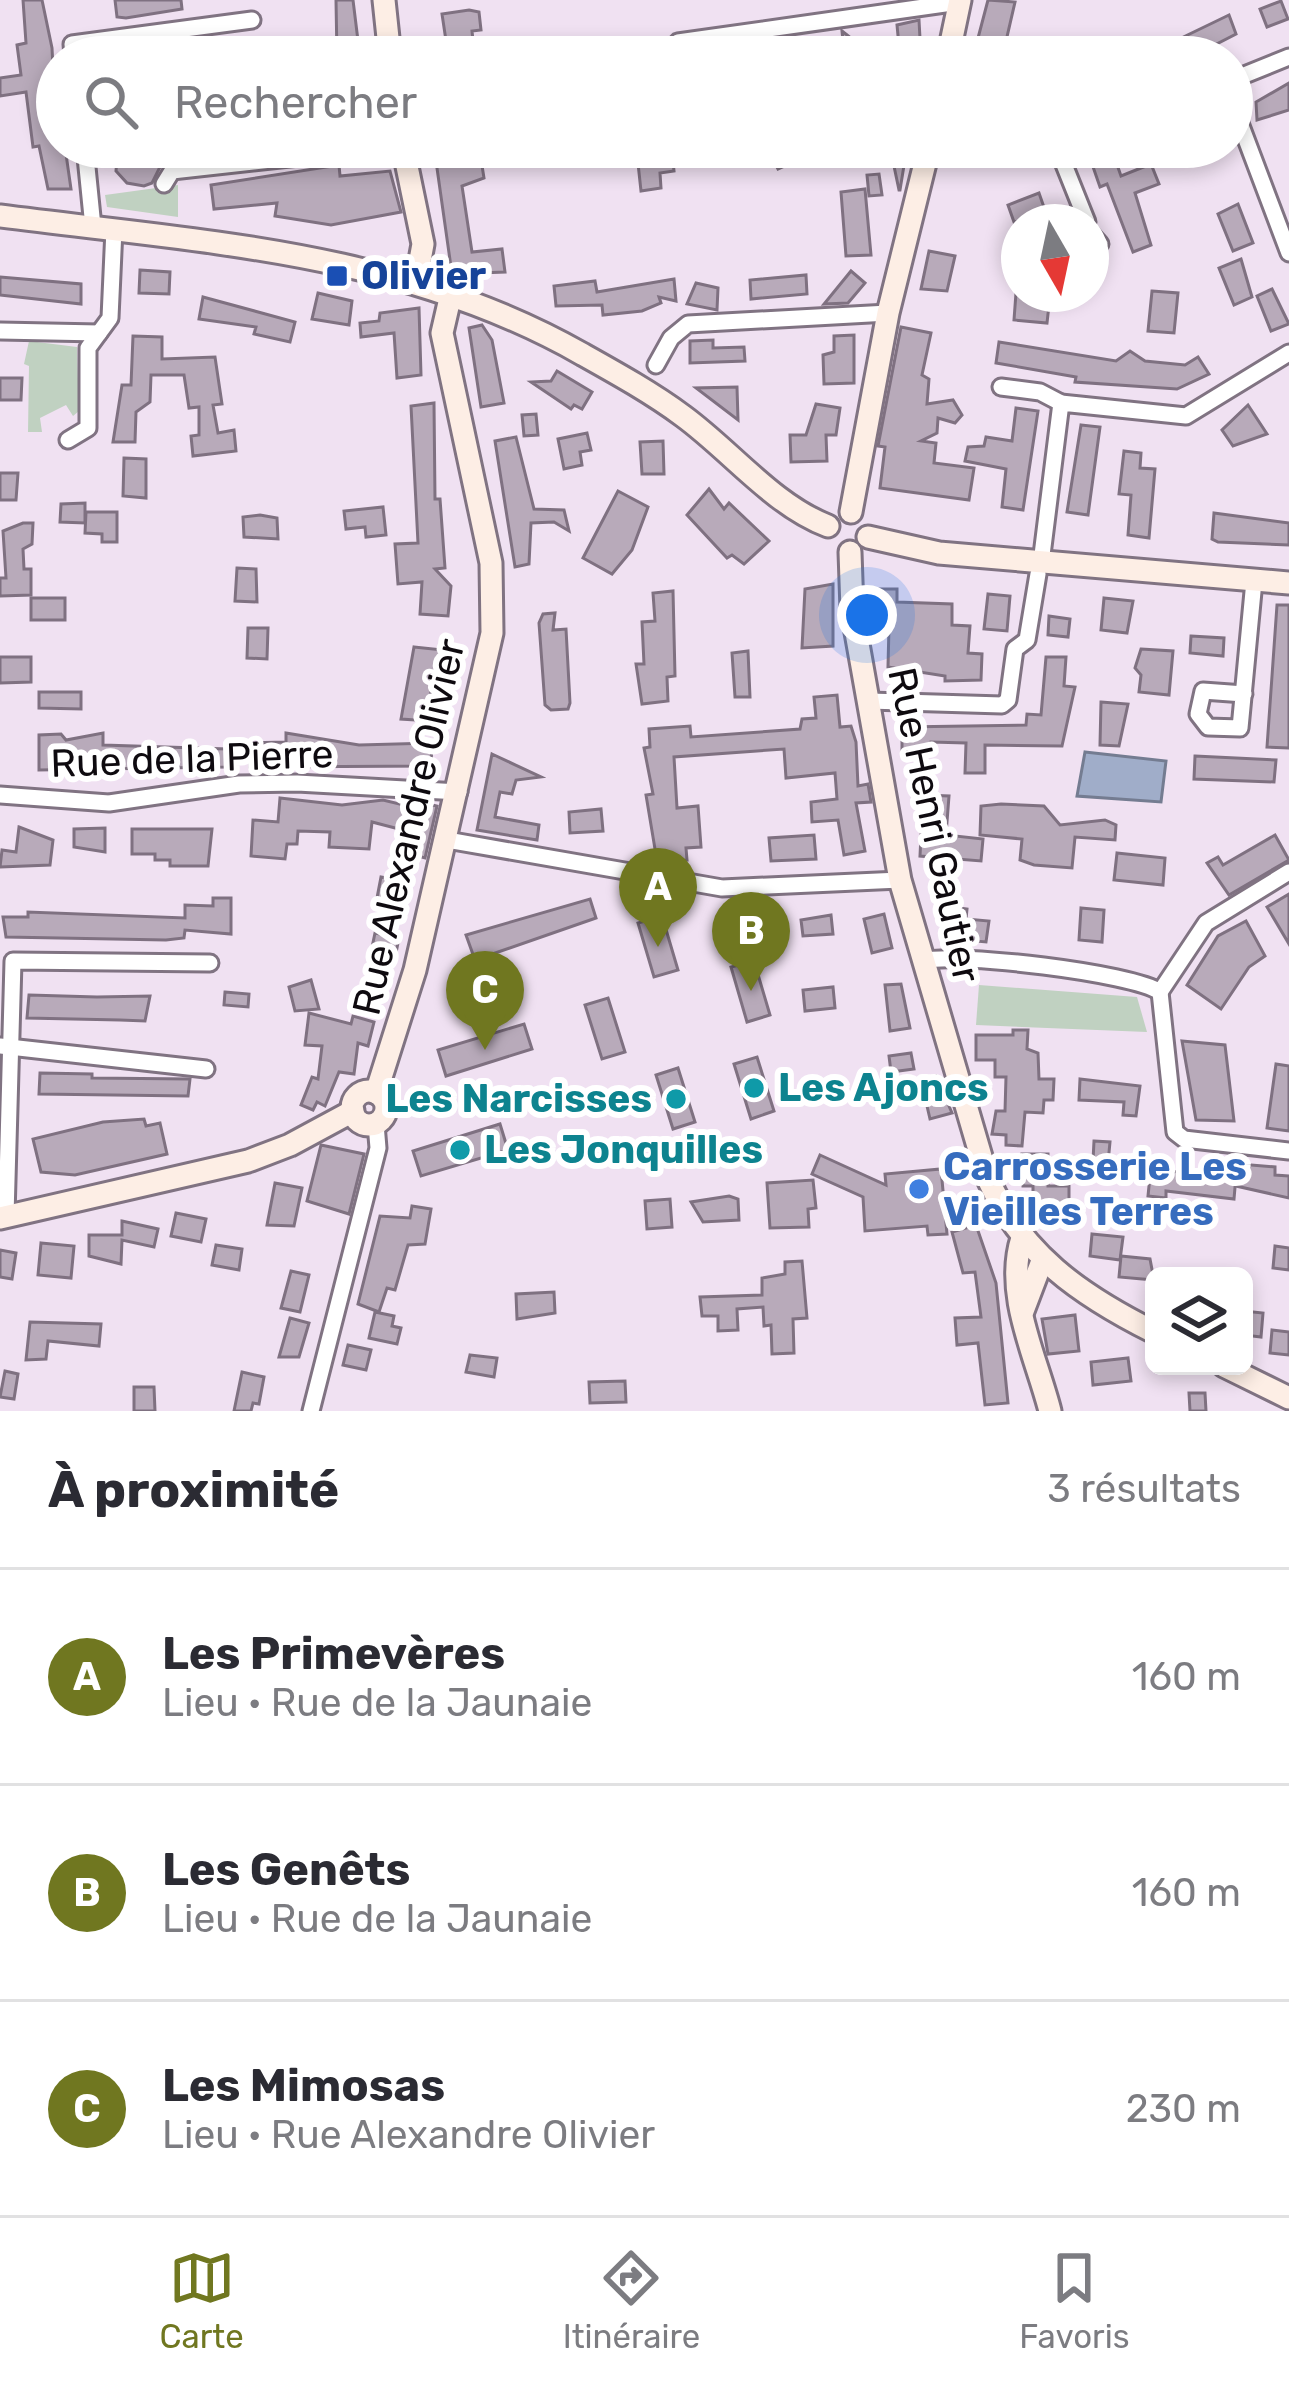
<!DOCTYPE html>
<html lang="fr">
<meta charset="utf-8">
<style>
body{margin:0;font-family:Rubik,sans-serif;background:#f2f2f3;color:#2b2b33}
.controls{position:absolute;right:36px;bottom:36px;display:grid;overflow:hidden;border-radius:18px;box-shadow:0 6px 18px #0003}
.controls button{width:108px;height:108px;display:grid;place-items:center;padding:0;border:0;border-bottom:3px solid #e1e1e2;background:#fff;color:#2b2b33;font:60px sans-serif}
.compass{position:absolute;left:1001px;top:204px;width:108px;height:108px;border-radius:50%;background:#fff;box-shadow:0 6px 18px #0003;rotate:171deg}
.you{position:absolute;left:867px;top:615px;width:42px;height:42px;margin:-30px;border:9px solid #fff;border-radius:50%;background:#1a73e8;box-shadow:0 0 0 18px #1a73e833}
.badge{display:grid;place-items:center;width:78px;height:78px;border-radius:50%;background:#707720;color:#fff;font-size:39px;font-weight:700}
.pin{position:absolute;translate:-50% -99px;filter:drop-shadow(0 3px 6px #0008)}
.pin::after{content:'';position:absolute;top:63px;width:42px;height:36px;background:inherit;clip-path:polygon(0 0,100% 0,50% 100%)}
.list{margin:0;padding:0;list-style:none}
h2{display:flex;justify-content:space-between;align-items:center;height:156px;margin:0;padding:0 48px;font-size:51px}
h2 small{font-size:39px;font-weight:400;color:#7c7c81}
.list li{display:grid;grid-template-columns:78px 1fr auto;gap:36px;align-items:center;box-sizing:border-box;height:216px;padding:0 48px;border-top:3px solid #e1e1e2}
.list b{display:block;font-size:45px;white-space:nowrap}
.list p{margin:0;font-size:39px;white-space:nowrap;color:#7c7c81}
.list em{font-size:39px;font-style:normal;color:#7c7c81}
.icon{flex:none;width:66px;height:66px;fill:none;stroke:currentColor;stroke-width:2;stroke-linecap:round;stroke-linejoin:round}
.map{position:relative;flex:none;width:1289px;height:1411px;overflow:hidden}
.search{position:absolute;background:#fff;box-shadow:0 6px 18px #0003;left:36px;right:36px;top:36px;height:132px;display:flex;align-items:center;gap:30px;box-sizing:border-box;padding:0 42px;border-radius:66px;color:#7c7c81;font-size:45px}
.sheet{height:804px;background:#fff}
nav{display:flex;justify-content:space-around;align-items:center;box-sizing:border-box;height:168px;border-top:3px solid #e1e1e2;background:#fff;font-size:33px;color:#7c7c81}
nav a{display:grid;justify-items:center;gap:6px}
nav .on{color:#707720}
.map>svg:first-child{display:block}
.green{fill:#c0d1c1}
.water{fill:#a0adc9;stroke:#747c91;stroke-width:3}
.building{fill:#b8aaba;stroke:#7f7181;stroke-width:3}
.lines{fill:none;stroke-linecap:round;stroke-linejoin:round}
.street-casing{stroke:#807382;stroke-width:21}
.secondary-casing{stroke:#807382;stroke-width:27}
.street{stroke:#fff;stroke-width:15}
.secondary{stroke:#fdeee5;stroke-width:21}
.transit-dot{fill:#1a4fb4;stroke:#fff;stroke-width:4.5}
.culture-dot{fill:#0f9aa8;stroke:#fff;stroke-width:4.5}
.shop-dot{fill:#3f7fe0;stroke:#fff;stroke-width:4.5}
.labels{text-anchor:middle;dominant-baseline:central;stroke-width:12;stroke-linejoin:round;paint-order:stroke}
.transit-label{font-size:39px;font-weight:bold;fill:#164399;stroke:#fff;text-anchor:start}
.street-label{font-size:39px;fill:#0e0a0f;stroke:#fff}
.culture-label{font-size:39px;font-weight:bold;fill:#0d838f;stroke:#fff;text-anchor:start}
.shop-label{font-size:39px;font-weight:bold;fill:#366cbe;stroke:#fff;text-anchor:start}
</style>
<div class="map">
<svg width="1289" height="1411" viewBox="0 0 1289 1411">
<rect width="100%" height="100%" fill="#f0e1f2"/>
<g class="green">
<polygon points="178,185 178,217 107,207 105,195"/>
<polygon points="29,341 77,347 79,411 73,416 66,405 40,418 42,432 28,432 29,366 24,364"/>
<polygon points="979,985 1137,997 1147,1032 976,1025"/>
</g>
<polygon class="water" points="1085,752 1166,761 1161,802 1077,796"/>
<g class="building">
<polygon points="23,0 42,0 52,48 57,147 65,147 71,189 48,189 39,146 33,147 26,92 0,96 0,78 21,75 17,45 26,43"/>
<polygon points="115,0 181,0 182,9 126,18 117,17"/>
<polygon points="336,0 353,0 360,57 337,57"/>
<polygon points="988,0 1015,2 1003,54 973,57"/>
<polygon points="1281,1 1288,19 1267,27 1260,9"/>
<polygon points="469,10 479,12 481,30 472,31 474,51 448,54 442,14"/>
<polygon points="1229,15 1236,34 1201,52 1142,57"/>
<polygon points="919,20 921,57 900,57 897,25"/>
<polygon points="842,31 856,42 859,57 803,57 802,50 843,41"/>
<polygon points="296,38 299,57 276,57 274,41"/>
<polygon points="1289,83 1289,110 1257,120 1256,102"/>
<polygon points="118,147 170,147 152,183 144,186 127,183 116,171"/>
<polygon points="434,147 479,147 484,178 462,186 472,252 502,249 505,272 452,274"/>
<polygon points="812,147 819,150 778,169 770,154"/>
<polygon points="890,147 907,147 900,190 899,190"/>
<polygon points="672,151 674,171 660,173 661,188 641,191 637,154"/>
<polygon points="1113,153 1121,176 1151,164 1159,184 1135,193 1151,245 1133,252 1107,184 1100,187 1091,161"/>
<polygon points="339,165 340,176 390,171 401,212 331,225 275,216 277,203 214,209 211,185"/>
<polygon points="879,174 882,195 869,196 867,175"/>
<polygon points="865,189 871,255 846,256 841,192"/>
<polygon points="1039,193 1047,216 1014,222 1008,205"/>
<polygon points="1238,204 1253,243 1233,251 1218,214"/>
<polygon points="929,251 955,256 947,291 921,289"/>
<polygon points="1241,259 1252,297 1234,305 1219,268"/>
<polygon points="140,270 170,272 169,294 139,293"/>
<polygon points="851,271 865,283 848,303 824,304"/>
<polygon points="806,275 807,294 751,299 750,280"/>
<polygon points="0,277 81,284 81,304 0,295"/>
<polygon points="674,279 676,301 659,297 661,303 642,311 603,315 602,305 556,306 554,286 595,281 597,292"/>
<polygon points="696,283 718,288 717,310 687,304"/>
<polygon points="1272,289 1289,324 1271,331 1257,296"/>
<polygon points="1152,291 1178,293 1174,333 1148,331"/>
<polygon points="318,293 352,301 349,325 312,319"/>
<polygon points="1016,293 1050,296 1047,323 1014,320"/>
<polygon points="203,297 295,322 290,342 254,334 256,327 199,319"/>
<polygon points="419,308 421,375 397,378 394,333 361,337 360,323 379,321 380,313"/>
<polygon points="482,325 492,340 504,403 481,407 469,328"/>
<polygon points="901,327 931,333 922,375 929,379 927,404 953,400 962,415 955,423 938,418 937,433 921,441 936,443 934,463 974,468 969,500 880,488 885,447 878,446"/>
<polygon points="854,335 854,383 824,384 823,355 834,352 834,336"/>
<polygon points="133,336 162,337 162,359 215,357 222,404 213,405 218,433 234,430 236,451 193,456 191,436 199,435 199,407 189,408 184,375 151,375 150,402 136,412 135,442 113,442 122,385 131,385"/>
<polygon points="713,340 713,348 744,347 745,361 690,363 690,341"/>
<polygon points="999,342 1116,361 1130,351 1145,361 1185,365 1198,357 1209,374 1177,389 1075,382 1076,377 996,363"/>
<polygon points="557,371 592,392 582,409 574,405 571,409 531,382 551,381"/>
<polygon points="0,378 22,378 21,400 0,400"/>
<polygon points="737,387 738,420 696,388"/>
<polygon points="434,403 435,499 440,499 445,568 435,569 451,586 448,616 420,614 422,582 398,584 395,544 418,543 411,406"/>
<polygon points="816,404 840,408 836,435 826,435 827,461 791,462 790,435 806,435"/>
<polygon points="1248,405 1267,434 1233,446 1222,430"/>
<polygon points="1016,408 1038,411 1023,510 1002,507 1006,469 965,461 968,447 984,446 986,437 1012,441"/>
<polygon points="536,414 538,435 524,436 522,415"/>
<polygon points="1081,425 1100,427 1088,515 1067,512"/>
<polygon points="587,433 591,450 580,452 582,465 564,469 558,439"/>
<polygon points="516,437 534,509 564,510 569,531 554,522 531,523 529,564 515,567 495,441"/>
<polygon points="663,441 664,474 642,474 640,442"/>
<polygon points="1124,451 1141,453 1140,468 1155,469 1149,538 1128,535 1131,495 1119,494"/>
<polygon points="124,458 146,459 146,498 123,496"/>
<polygon points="0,473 18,473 16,500 0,500"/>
<polygon points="709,489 724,509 729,503 769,541 744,564 732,555 727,558 687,515"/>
<polygon points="618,491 648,507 632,550 612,574 583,558"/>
<polygon points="85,503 85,523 60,522 61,504"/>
<polygon points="383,507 386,535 366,537 365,527 346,529 344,511"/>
<polygon points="86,512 117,512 117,542 102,542 102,534 85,533"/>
<polygon points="1214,513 1289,523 1289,545 1218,542 1212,539"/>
<polygon points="260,515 277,518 278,539 244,537 243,517"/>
<polygon points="23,523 33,523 32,544 23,549 24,569 31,569 31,595 0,596 0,578 6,578 3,531"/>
<polygon points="237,568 256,569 257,602 235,601"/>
<polygon points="833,584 833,646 802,648 805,589"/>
<polygon points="878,589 897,589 897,602 952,604 952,625 970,626 968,653 982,654 981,680 945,681 945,676 888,667 889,626 877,626"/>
<polygon points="673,591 675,676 667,677 668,701 642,704 636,664 644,664 642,622 655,621 653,593"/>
<polygon points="988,594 1010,596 1007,631 984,629"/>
<rect x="31" y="598" width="34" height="22"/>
<polygon points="1104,598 1133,601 1127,633 1101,630"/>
<polygon points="1277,605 1289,605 1289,748 1267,747"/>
<polygon points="555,613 553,630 566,629 570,703 568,709 551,710 545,705 539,623 543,614"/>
<polygon points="1049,616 1070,619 1068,637 1048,635"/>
<polygon points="248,628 268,628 267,659 247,658"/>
<polygon points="1191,636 1224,638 1223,656 1190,653"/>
<polygon points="414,647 443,650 440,682 431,681 430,721 401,719"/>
<polygon points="1141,649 1173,651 1169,695 1139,692 1141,675 1135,668"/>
<polygon points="748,651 750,697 735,697 732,653"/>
<polygon points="0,657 31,657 31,682 0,683"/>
<polygon points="1046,657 1066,657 1064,686 1075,687 1062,746 985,745 985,773 965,773 966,743 931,742 931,750 902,750 902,727 1026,725 1027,714 1041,715"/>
<polygon points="39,692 81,692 81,709 39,708"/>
<polygon points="837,695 840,727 851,726 856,742 858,786 868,784 871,802 856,803 865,851 844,855 838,820 812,822 811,802 837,799 835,773 786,778 784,749 674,757 677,808 698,806 701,847 686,848 687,860 657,861 646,795 653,794 644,748 650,747 649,729 690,726 691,737 800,729 802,719 816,718 814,697"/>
<polygon points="1101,702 1128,704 1119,746 1100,745"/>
<polygon points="103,733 103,745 227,749 226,767 39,770 39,735 61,734 66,740"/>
<polygon points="286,733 359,745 432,743 431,766 250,767 249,743 286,742"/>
<polygon points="492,754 541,777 516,780 512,794 500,792 495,817 539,825 537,840 477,830"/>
<polygon points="1195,756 1276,760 1274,782 1194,779"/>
<polygon points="923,795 949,796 946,835 983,839 981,861 920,856"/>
<polygon points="280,798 342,805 383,800 420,809 421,802 437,806 425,858 398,851 403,830 372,822 369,849 329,847 330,832 298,831 297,844 287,844 285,859 251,856 253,820 278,822"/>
<polygon points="1001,804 1044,806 1060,825 1105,820 1116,825 1115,840 1075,837 1072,868 1034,865 1020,860 1022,839 980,835 981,806"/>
<polygon points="601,809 603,831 570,833 569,812"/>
<polygon points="19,827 53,840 50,865 0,867 2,850 16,852"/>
<polygon points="105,828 105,852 74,847 74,829"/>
<polygon points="132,829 212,829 208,866 170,866 170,860 155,860 155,854 132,854"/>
<polygon points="814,835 816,859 771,861 769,838"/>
<polygon points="1275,835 1289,860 1229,895 1207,863 1218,857 1223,865"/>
<polygon points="1117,853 1165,858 1163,885 1114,880"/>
<polygon points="381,877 409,882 400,908 376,903"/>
<polygon points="1289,894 1289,944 1267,907"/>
<polygon points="213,898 231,898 231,934 185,930 184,938 166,940 6,937 3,917 28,917 28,912 185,918 185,905 213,906"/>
<polygon points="590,899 596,918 475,960 466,935"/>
<polygon points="945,906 967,909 966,919 989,921 986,942 942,938"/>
<polygon points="1081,908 1104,910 1102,942 1079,940"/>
<polygon points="884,914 892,948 872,953 864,919"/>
<polygon points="831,915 833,934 803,936 801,920"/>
<polygon points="662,916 678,970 654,977 638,923"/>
<polygon points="1246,921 1265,956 1249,967 1221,1009 1187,985 1218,936"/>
<polygon points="375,933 399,938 394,963 370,957"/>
<polygon points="754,961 770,1015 747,1022 731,967"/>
<polygon points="311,980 319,1009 295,1011 289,987"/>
<polygon points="901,984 910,1028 890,1031 885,985"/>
<polygon points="833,987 835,1008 805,1011 803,990"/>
<polygon points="225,992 249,994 248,1007 224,1005"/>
<polygon points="29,995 97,997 150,996 145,1021 120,1020 27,1018"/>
<polygon points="608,998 625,1052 602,1059 585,1005"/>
<polygon points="309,1013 351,1024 353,1016 374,1022 368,1046 358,1043 354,1074 339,1072 325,1106 317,1102 313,1110 301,1105 312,1077 318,1079 322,1046 305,1045"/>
<polygon points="524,1024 532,1049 446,1076 438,1050"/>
<polygon points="1013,1030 1028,1030 1027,1049 1038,1053 1039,1079 1054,1079 1053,1100 1044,1100 1043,1113 1025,1112 1022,1146 1006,1145 1006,1135 992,1134 996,1111 1005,1111 1006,1077 995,1077 995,1060 976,1060 976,1035 1013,1035"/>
<polygon points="1182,1041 1225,1045 1234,1121 1196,1120"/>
<polygon points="911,1053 914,1069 891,1072 889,1056"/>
<polygon points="757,1057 774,1111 751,1119 734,1064"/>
<polygon points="1276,1064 1289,1066 1289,1131 1267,1128"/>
<polygon points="678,1068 695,1122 673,1129 656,1075"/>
<polygon points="40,1073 92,1074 92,1078 190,1079 188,1096 39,1094"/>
<polygon points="936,1076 952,1113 930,1119 921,1080"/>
<polygon points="1080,1079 1140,1086 1136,1116 1123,1115 1124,1102 1079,1100"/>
<polygon points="144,1119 146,1126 160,1123 167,1154 75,1175 41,1172 33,1139 103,1122"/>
<polygon points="500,1124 508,1150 421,1176 413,1151"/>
<polygon points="1094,1141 1110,1142 1108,1163 1093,1161"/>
<polygon points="321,1145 364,1154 349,1214 307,1201"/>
<polygon points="1022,1154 1048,1154 1048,1186 1069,1186 1069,1219 1044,1212 1033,1197 1033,1186 1023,1186"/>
<polygon points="820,1155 886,1185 885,1174 941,1169 947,1234 928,1235 927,1226 865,1231 863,1197 812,1174"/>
<polygon points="1239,1164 1275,1167 1275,1175 1289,1176 1289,1198 1236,1186"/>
<polygon points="1168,1171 1236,1176 1234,1199 1166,1191 1166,1198 1148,1196 1150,1176 1167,1178"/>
<polygon points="813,1180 816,1208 808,1209 809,1227 770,1228 767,1183"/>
<polygon points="275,1183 302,1188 294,1226 267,1225"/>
<polygon points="729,1196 738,1199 739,1220 703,1222 691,1202"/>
<polygon points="670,1199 672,1227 647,1229 645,1201"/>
<polygon points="412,1206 431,1209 425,1244 408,1245 395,1290 387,1288 379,1312 358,1304 380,1216 410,1218"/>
<polygon points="176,1213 206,1219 201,1242 171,1236"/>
<polygon points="122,1221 158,1229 154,1247 122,1240 121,1264 89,1256 89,1235 122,1235"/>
<polygon points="976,1225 996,1283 1008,1403 985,1405 978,1343 957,1345 955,1318 981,1317 975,1272 963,1273 952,1232"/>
<polygon points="1092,1234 1123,1237 1120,1260 1090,1256"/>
<polygon points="41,1243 74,1246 71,1278 38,1275"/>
<polygon points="216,1245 242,1249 239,1270 212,1265"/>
<polygon points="1275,1246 1289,1248 1289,1270 1273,1268"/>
<polygon points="0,1250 16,1253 12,1279 0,1277"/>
<polygon points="1121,1256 1150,1259 1154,1280 1119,1277"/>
<polygon points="802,1261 807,1318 793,1319 794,1353 772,1354 771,1325 764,1326 763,1307 737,1309 738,1330 718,1331 718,1316 702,1316 700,1297 762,1295 762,1278 785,1274 785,1262"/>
<polygon points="291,1271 309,1275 300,1312 281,1308"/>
<polygon points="554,1292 555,1313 517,1319 516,1294"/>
<polygon points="1244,1311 1263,1313 1261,1337 1244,1335"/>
<polygon points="375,1312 394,1316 392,1326 401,1328 397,1344 369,1338"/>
<polygon points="1075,1315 1079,1351 1048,1354 1042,1319"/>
<polygon points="290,1318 309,1323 299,1357 279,1357"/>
<polygon points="30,1322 101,1324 99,1346 48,1341 46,1359 26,1360"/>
<polygon points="1272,1330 1289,1332 1289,1355 1270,1353"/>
<polygon points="348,1345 371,1350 366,1370 343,1365"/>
<polygon points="470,1355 497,1358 494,1377 466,1372"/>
<polygon points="1128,1358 1131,1381 1093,1385 1091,1362"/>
<polygon points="5,1371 18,1374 14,1399 0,1397"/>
<polygon points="242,1372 264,1377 259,1404 253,1403 251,1411 234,1411"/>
<polygon points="625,1381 626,1402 590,1403 589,1382"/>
<polygon points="134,1387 154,1387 155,1411 134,1411"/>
<polygon points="1189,1393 1205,1393 1206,1411 1190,1411"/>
</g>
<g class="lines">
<defs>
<g id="street">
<polyline points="678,42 959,2"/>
<polyline points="73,57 72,44 252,20"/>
<polyline points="1232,80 1289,57"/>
<polyline points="1232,102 1289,253"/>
<polyline points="85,147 93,227"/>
<polyline points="1057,147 1087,222"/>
<polyline points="164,184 172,171 391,147"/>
<polyline points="1091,234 1100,244"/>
<polyline points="0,331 99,333"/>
<polyline points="656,365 671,338 688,324 888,313"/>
<polyline points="1001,387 1040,392 1061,403"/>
<polyline points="68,440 88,428 88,348 110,318 114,229"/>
<polyline points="1041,563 1061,403 1186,416 1289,353"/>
<polyline points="1244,694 1203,691 1198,714 1208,727 1240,728 1254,581"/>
<polyline points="869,701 1002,705 1008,700 1015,649 1027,640 1038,574"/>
<polyline points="0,795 109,803 239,784 297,783 459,792"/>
<polyline points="447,840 722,888 900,880"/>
<path d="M923,961C956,952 1133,973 1160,992L1206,923L1289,872"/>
<polyline points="1160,992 1175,1132 1184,1139 1289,1151"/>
<polyline points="0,1046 206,1069"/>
<polyline points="6,1216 13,961 210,963"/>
<polyline points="311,1411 378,1148 376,1124"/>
</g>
<g id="secondary">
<polyline points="384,0 390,57"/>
<polyline points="948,57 960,0"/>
<polyline points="403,147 423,244 416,282"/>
<path d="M0,216C201,242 401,251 582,354C616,373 652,393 683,416C731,451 773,505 828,526"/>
<polyline points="851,512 888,313 929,147"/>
<polyline points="868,537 939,553 1289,583"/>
<path d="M850,552L852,610L900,880L987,1177C1021,1254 1080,1295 1154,1332"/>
<circle cx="369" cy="1108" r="17"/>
<polyline points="376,1093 415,970 492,633 491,563 442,333 451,294"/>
<polyline points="0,1218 248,1161 290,1145 353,1111"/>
<path d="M1022,1238C1004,1294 1036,1356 1050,1411"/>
<polyline points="1023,1311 1042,1261"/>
<polyline points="1224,1366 1289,1398"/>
</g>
</defs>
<use href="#street" class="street-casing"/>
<use href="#secondary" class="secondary-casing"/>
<use href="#street" class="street"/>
<use href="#secondary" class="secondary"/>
</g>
<rect class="transit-dot" x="325" y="264" width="24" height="24" rx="6"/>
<g class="culture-dot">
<circle cx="754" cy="1088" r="12"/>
<circle cx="676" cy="1099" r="12"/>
<circle cx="460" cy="1150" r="12"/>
</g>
<circle class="shop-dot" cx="919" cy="1189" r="12"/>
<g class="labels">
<g class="transit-label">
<text x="361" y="276">Olivier</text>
</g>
<g class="street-label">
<text transform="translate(192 759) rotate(-2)">Rue de la Pierre</text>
<text transform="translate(934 825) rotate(78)">Rue Henri Gautier</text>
<text transform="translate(409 827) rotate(-77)">Rue Alexandre Olivier</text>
</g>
<g class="culture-label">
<text x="778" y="1088">Les Ajoncs</text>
<text x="652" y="1099" text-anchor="end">Les Narcisses</text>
<text x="484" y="1150">Les Jonquilles</text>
</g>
<g class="shop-label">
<text x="943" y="1167">Carrosserie Les<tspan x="943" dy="45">Vieilles Terres</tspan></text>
</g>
</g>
</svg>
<div class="controls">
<button><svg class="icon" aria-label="layers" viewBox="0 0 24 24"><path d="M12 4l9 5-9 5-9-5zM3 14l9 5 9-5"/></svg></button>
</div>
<svg class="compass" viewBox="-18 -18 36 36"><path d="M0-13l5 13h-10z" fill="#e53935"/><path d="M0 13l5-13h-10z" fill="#7c7c81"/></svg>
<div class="you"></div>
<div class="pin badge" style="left:658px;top:947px">A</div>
<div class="pin badge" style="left:751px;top:991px">B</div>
<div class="pin badge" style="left:485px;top:1050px">C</div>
<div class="search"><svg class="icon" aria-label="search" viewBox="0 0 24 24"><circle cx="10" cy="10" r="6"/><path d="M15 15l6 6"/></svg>Rechercher</div>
</div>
<section class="sheet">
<h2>À proximité<small>3 résultats</small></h2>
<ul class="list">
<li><span class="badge">A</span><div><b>Les Primevères</b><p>Lieu · Rue de la Jaunaie</p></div><em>160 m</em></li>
<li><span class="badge">B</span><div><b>Les Genêts</b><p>Lieu · Rue de la Jaunaie</p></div><em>160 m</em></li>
<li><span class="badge">C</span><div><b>Les Mimosas</b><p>Lieu · Rue Alexandre Olivier</p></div><em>230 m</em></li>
</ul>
</section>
<nav>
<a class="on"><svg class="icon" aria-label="map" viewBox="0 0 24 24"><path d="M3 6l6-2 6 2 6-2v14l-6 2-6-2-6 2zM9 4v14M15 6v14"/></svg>Carte</a>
<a><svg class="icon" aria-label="directions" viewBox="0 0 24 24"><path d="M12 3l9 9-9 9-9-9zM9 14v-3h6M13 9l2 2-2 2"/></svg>Itinéraire</a>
<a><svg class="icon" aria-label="saved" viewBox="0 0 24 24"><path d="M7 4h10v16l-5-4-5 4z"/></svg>Favoris</a>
</nav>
